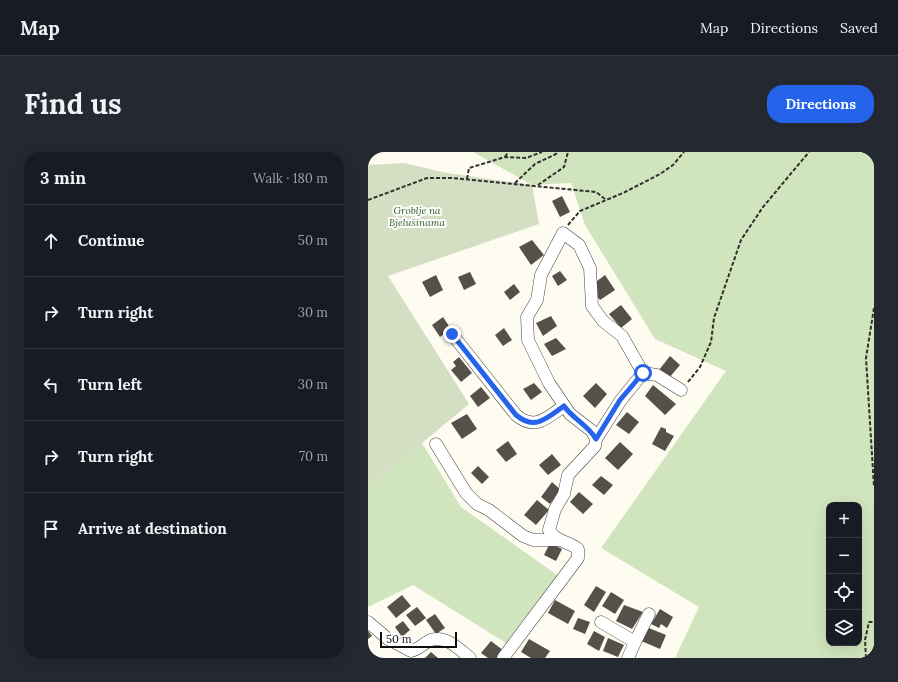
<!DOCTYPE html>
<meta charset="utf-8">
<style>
body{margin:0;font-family:Lora,serif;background:#242831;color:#f1f3f6}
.controls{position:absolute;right:12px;bottom:12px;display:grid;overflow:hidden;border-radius:8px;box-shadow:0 4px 16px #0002}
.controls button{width:36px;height:36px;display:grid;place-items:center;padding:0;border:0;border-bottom:1px solid #363941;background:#171b24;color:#f1f3f6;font:20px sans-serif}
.scale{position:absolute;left:12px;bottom:10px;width:77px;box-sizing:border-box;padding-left:4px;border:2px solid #0e0e0e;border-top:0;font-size:11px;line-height:14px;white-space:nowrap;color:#0e0e0e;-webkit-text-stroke:3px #fff;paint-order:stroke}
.stop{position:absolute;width:12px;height:12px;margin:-9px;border:3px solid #2563eb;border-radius:50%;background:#fff}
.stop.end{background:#2563eb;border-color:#fff;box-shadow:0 1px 4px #0008}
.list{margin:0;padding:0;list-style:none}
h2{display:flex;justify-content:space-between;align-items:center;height:52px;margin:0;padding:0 16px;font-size:17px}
h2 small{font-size:13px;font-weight:400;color:#9ea1a6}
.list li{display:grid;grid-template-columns:26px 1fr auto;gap:12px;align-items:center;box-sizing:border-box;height:72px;padding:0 16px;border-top:1px solid #363941}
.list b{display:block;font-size:15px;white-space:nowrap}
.list em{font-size:13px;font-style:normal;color:#9ea1a6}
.icon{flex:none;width:22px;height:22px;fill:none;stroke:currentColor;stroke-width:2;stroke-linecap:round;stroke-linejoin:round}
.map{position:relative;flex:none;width:506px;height:506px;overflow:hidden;border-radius:16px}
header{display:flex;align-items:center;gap:24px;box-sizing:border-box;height:56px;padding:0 20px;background:#171b24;border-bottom:1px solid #363941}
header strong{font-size:19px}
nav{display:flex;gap:22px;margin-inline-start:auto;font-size:14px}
.intro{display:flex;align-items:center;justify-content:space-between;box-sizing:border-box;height:96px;padding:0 24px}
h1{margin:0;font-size:28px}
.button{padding:10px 18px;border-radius:16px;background:#2563eb;color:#fff;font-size:14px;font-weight:700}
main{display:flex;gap:24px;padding:0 24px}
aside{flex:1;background:#171b24;border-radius:16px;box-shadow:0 4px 16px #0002}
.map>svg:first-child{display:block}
.green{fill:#d0e5bd;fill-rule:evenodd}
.cemetery{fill:#d4dec3}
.building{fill:#56504b}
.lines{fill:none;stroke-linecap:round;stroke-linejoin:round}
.minor-casing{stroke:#414141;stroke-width:13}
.path{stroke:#303030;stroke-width:2;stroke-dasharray:4 2;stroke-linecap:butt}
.minor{stroke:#fff;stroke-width:12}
.route{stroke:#2563eb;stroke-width:5}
.labels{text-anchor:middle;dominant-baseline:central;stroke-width:4;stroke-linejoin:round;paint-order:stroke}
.park-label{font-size:10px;font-style:italic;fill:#2d6024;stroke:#fff}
</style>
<header>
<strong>Map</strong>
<nav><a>Map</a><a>Directions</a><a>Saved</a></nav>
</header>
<div class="intro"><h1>Find us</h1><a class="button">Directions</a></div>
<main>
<aside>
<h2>3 min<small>Walk · 180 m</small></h2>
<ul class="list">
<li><svg class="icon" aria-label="ahead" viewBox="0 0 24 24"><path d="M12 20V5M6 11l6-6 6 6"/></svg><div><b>Continue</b></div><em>50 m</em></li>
<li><svg class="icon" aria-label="right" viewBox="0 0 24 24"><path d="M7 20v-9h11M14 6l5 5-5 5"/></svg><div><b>Turn right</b></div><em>30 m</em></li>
<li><svg class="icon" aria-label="left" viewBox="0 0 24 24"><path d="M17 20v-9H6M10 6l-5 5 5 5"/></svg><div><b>Turn left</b></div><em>30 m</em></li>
<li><svg class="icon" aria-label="right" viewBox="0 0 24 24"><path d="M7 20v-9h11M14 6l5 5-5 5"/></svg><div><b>Turn right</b></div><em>70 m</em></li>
<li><svg class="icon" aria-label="arrive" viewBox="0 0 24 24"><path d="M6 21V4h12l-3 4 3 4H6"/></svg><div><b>Arrive at destination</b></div></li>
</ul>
</aside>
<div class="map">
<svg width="506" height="506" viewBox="0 0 506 506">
<rect width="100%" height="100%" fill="#fefcf0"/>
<g class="green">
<path d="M105,0H506V506H307L331,455L233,396L358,219L287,187L217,73L203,31L164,33ZM461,353H491V491H461Z"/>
<polygon points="54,291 93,355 195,427 143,494 45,433 0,455 0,336"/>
</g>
<polygon class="cemetery" points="36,11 79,21 164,33 171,72 20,124 101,252 0,336 0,13"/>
<g class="building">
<polygon points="194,44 202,60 192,65 184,49"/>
<polygon points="164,88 176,103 163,113 151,95"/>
<polygon points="192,119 199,128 190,134 184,124"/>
<polygon points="102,120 108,132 96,138 90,125"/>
<polygon points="68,123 75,138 62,145 54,130"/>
<polygon points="237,123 247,138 232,148 227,142 230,140 225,132"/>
<polygon points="146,132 152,140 142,148 136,140"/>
<polygon points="253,153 264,167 253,176 241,162"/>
<polygon points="183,164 189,174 175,184 168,171"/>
<polygon points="75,165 83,177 72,185 64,173"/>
<polygon points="136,176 144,188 135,194 127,183"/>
<polygon points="188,186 198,197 184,204 176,192"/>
<polygon points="302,204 312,213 301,226 291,218"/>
<polygon points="91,205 104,221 93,230 83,218 88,214 85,210"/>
<polygon points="166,231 174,240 163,248 155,237"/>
<polygon points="228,231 239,242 227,256 215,244"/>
<polygon points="285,233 308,252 297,263 277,244"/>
<polygon points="113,235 122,246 110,255 102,244"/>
<polygon points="259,260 271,270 261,282 248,273"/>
<polygon points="99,262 109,277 94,287 83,271"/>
<polygon points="293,275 298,277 298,280 306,284 297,299 284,292"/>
<polygon points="140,289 149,302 138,310 128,298"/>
<polygon points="252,290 265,302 250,318 237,306"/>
<polygon points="184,302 193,313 180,323 171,313"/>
<polygon points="110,314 121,325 114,332 103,321"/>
<polygon points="233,324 245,333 236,343 224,333"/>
<polygon points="184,330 193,338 182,352 173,345"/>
<polygon points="211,340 225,352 215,362 202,350"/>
<polygon points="169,348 181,358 168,373 156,363"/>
<polygon points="182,391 194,397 188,409 176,403"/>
<polygon points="228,434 238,440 226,460 216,453"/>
<polygon points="243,440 256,448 247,462 234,454"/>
<polygon points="34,443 43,454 28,466 19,455"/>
<polygon points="187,448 207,459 200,472 180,461"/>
<polygon points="256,453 275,460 264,477 248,469"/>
<polygon points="49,455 58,466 47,474 38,463"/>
<polygon points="292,457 305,465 299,476 293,472 291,476 283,472"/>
<polygon points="67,462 77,476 68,482 58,468"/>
<polygon points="210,466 222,470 217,482 205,477"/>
<polygon points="35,469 42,478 34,485 27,475"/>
<polygon points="276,474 298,483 292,497 271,488"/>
<polygon points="0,479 4,484 0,487"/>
<polygon points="226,479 237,485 231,499 219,492"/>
<polygon points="240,486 256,493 250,505 235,499"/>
<polygon points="161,487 182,499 177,506 163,506 153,500"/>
<polygon points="123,489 136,499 130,506 120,506 113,501"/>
<polygon points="63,500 70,506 57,506"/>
</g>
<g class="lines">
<defs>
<g id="minor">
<path d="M84,182L148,263C167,279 179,266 196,254"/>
<polyline points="275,221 289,223 313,238"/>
<polyline points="68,292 98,341 109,352 121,358 155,384 165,388 190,388"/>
<path d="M0,470L20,487L43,499C51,497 56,491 63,488C78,483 91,497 102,506"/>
<polyline points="233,470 267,490 260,506"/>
<polyline points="267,490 281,462"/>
<path d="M135,506L210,406V397C200,389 188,390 181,378L187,357L196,342L200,323L227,294L228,287L224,279L202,262L181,231L160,188L159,165L169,148L173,123L195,81L211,93L222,116L224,154L235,169L254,184L275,221L253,248L228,287"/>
</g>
</defs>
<use href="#minor" class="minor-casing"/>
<g class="path">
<polyline points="137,5 140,0"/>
<polyline points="99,27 101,16 137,5 158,6 174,0"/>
<polyline points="147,31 167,12 188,2 189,0"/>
<polyline points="170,33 196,15 200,0"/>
<polyline points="0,48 59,26 84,26 228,40 237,47"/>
<polyline points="200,73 212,59 255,41 292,22 305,13 316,0"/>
<polyline points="506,156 498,206 506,335"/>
<polyline points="320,230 332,215 343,190 346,166 373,88 395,55 441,0"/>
<polyline points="498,506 497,488 501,470 506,470"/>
</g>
<use href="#minor" class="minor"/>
</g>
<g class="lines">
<path class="route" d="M84,182L148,263C167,279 179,266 196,254C205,267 220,273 228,287L252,248L275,221"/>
</g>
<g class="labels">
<g class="park-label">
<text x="49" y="58">Groblje na<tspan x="49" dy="12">Bjelušinama</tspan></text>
</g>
</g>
</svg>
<div class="controls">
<button>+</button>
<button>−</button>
<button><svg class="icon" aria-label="locate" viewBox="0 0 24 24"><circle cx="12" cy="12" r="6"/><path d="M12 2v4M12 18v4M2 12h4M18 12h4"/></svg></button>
<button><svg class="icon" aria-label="layers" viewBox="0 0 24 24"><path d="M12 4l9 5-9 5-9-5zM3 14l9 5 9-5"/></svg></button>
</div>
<div class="scale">50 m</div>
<div class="stop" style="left:275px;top:221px"></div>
<div class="stop end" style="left:84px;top:182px"></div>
</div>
</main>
